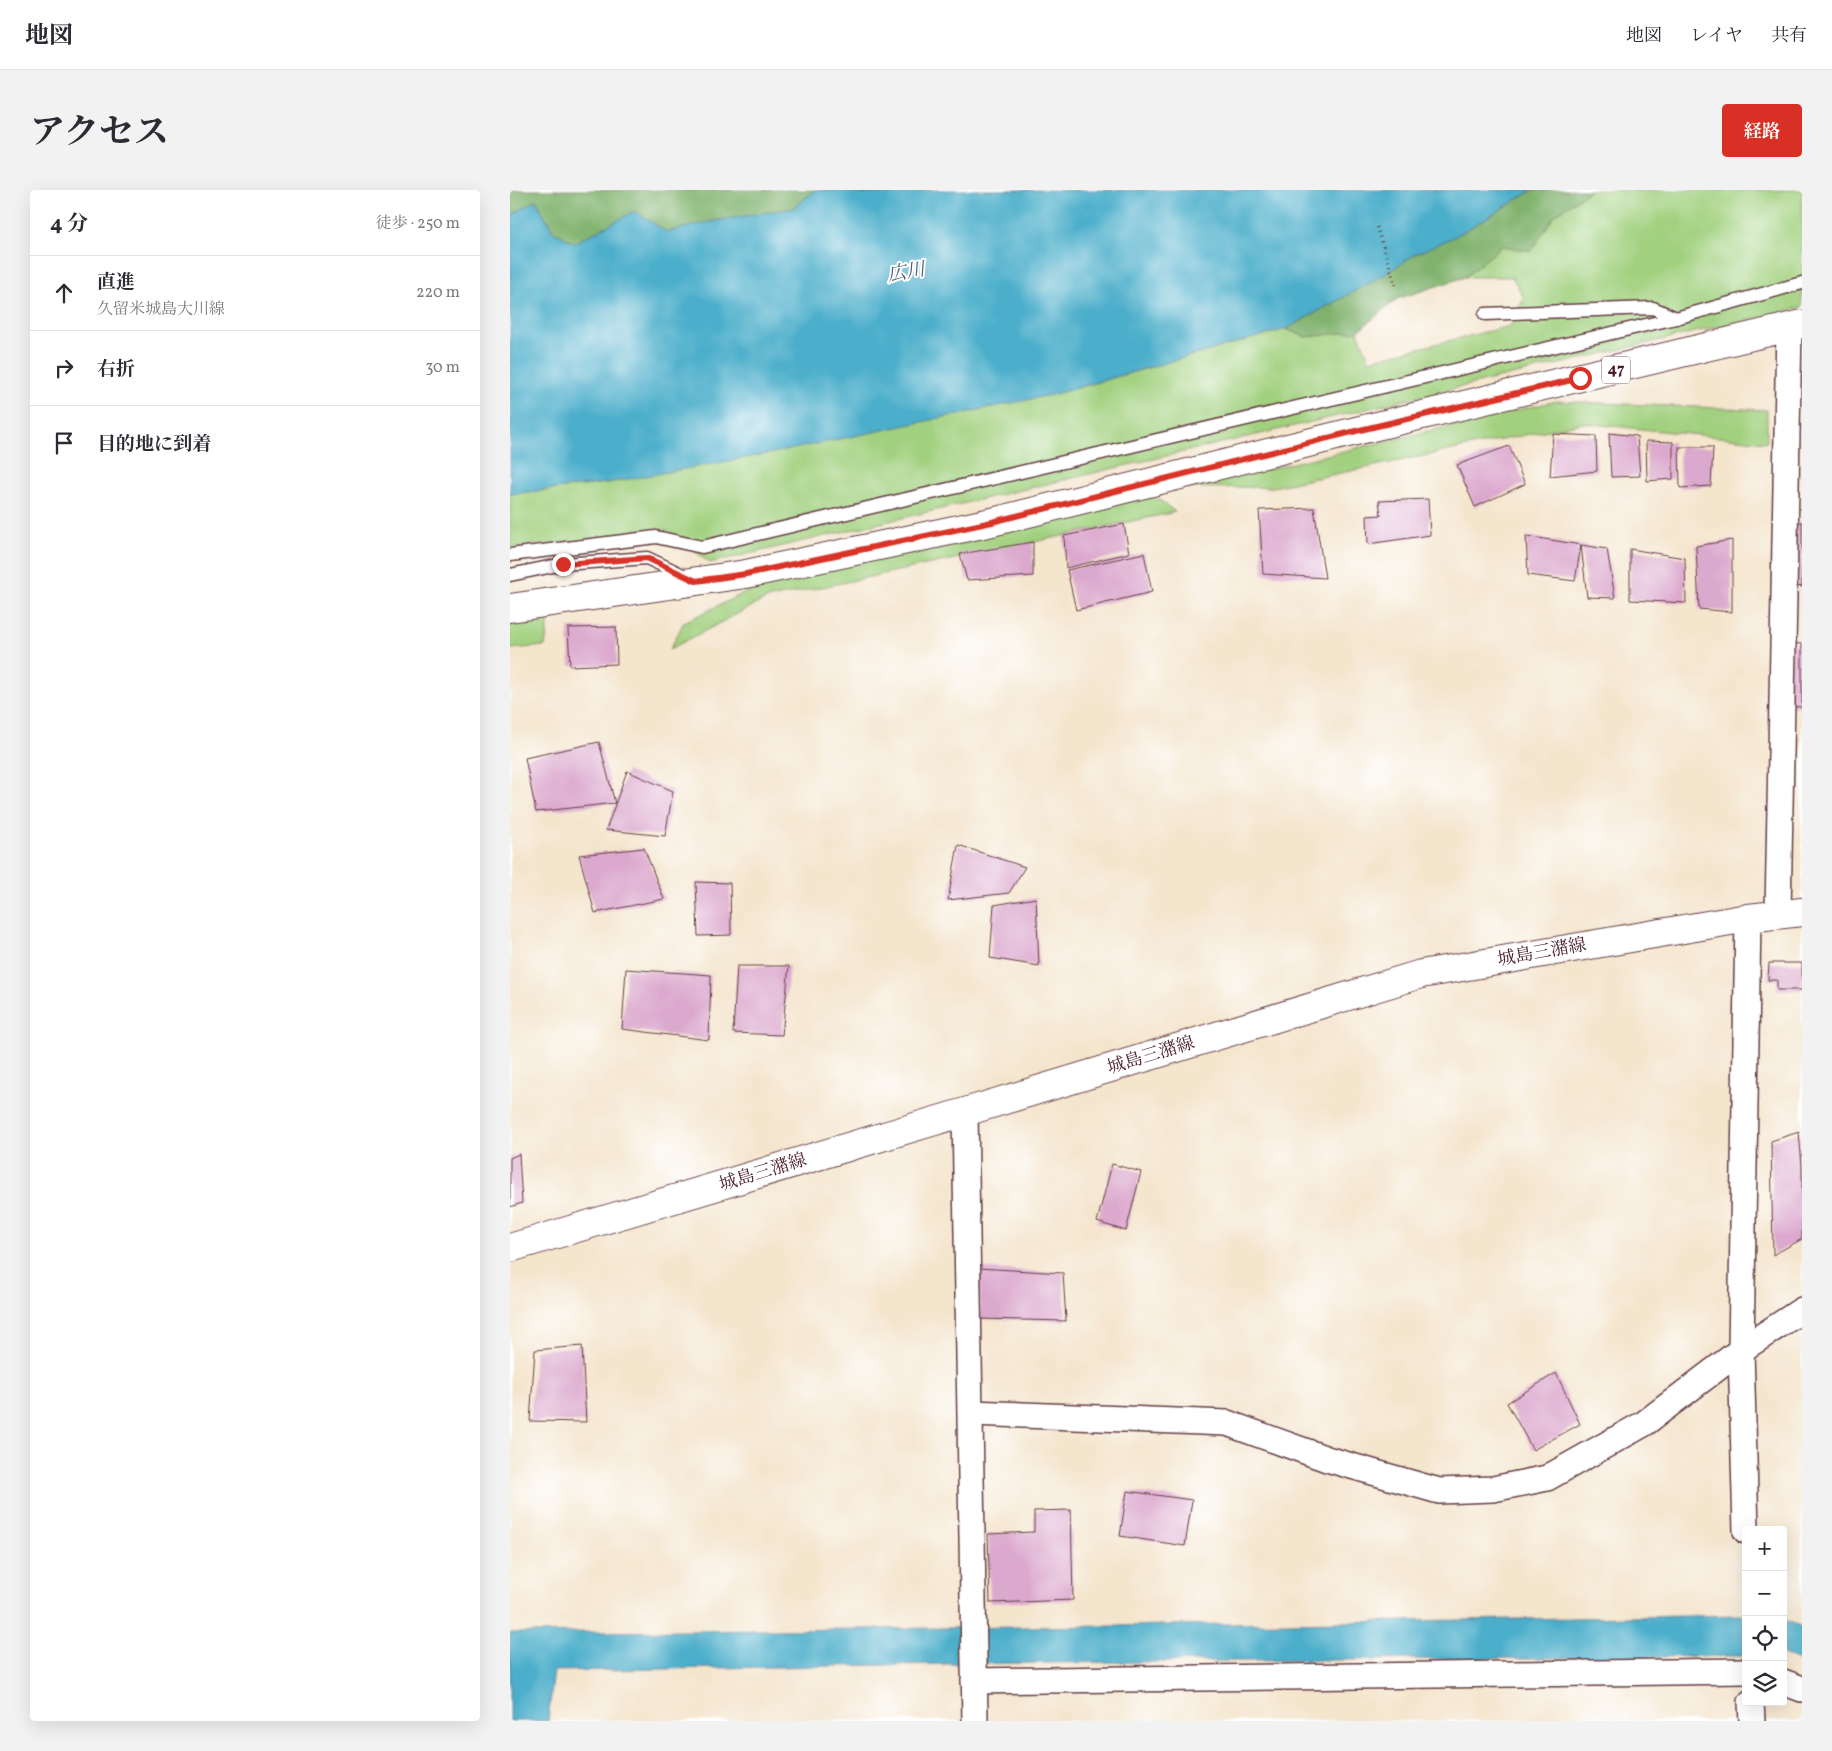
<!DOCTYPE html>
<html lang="ja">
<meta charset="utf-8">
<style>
body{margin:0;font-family:Vollkorn,"Noto Serif JP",serif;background:#f2f2f3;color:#2b2b33}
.controls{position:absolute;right:15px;bottom:15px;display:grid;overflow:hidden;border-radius:5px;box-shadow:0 5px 20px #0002}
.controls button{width:45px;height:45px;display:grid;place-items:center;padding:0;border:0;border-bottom:1px solid #e1e1e2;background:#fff;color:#2b2b33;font:25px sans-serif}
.stop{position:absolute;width:15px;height:15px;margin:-11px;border:4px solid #d93025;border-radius:50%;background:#fff}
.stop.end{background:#d93025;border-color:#fff;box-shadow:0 1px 5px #0008}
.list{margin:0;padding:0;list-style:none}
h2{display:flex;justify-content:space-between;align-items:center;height:65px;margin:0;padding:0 20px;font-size:21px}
h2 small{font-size:16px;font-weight:400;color:#7c7c81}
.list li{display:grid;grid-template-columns:32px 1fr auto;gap:15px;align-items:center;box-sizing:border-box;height:75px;padding:0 20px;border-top:1px solid #e1e1e2}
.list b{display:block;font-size:19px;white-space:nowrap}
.list p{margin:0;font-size:16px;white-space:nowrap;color:#7c7c81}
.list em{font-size:16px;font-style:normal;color:#7c7c81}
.icon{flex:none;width:28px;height:28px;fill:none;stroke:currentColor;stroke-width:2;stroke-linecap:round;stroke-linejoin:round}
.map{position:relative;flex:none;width:1292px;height:1531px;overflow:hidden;border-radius:5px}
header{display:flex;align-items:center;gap:30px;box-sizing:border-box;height:70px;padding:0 25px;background:#fff;border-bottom:1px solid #e1e1e2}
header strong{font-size:24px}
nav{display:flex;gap:28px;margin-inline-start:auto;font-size:18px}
.intro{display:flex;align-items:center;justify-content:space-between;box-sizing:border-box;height:120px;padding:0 30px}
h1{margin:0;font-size:35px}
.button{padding:12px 22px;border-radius:5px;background:#d93025;color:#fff;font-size:18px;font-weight:700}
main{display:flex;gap:30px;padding:0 30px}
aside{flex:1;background:#fff;border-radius:5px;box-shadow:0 5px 20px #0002}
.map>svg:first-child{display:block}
.green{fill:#a1d07e;stroke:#767854}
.forest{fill:#80b26d;stroke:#65684c}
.water{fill:#4baeca;stroke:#4a667a}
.building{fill:#dca9ce}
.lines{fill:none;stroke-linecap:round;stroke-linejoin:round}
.lane-casing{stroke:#643d43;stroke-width:15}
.street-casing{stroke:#643d43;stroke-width:28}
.secondary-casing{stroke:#643d43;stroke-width:30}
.primary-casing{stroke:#643d43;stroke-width:30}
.path{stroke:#643d43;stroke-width:3;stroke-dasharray:1 4;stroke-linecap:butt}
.lane{stroke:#fff;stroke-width:12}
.street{stroke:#fff;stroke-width:25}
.secondary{stroke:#fff;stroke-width:28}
.primary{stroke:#fff;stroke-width:28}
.route{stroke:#d93025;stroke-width:6}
.labels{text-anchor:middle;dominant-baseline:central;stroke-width:4;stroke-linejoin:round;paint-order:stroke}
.shield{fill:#fff;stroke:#80626b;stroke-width:1}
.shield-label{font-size:16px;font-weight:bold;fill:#4a1f2b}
.street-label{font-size:18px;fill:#4a1f2b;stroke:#fff}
.water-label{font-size:19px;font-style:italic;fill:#4a5f73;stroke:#fff}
</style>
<header>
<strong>地図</strong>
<nav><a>地図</a><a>レイヤ</a><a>共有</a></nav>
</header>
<div class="intro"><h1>アクセス</h1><a class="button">経路</a></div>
<main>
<aside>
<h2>4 分<small>徒歩 · 250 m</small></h2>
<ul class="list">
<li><svg class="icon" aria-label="ahead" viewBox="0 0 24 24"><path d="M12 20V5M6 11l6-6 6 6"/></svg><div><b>直進</b><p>久留米城島大川線</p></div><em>220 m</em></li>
<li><svg class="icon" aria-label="right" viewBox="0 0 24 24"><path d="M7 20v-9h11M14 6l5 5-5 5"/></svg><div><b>右折</b></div><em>30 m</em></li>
<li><svg class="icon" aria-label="arrive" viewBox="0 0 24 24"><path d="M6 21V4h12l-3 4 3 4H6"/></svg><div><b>目的地に到着</b></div></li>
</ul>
</aside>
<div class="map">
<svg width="1292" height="1531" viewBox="0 0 1292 1531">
<rect width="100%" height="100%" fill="#fff"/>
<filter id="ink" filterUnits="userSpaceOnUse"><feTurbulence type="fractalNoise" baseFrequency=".02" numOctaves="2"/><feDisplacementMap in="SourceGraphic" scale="10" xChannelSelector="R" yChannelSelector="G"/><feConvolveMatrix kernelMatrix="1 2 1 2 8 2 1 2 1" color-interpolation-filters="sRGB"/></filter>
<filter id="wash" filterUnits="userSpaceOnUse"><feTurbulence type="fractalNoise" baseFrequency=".0096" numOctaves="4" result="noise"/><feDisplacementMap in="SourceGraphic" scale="20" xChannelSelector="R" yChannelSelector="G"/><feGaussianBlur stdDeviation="1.12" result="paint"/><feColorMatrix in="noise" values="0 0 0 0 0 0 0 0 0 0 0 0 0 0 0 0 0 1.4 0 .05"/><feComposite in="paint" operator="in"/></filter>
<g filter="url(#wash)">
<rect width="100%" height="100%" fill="#f4e5cd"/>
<g class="green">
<polygon points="1080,0 1292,0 1292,117 200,373 157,340 0,358 0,304 97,293 545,204 776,139 796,147 848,141 859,170 1000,136 1014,108 1002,87 955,87 992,56 1021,61 1044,26"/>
<polygon points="1046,211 1257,220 1257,252 1073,233 763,297 677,298"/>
<polygon points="645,306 665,322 256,409 160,459 174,432 251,395"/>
<polygon points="39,429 35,456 0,459 0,434"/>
</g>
<g class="forest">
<polygon points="0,0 305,0 284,18 199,32 157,42 125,22 64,53 43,41 26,10 0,26"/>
<polygon points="338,0 396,0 353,4"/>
<polygon points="1023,0 1080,0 1044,26 1021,61 992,56 955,87 887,109 848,141 796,147 776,139 877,83 905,64 944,47"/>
</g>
<g class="water">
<polygon points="305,0 338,0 353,4 396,0 1023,0 944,47 905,64 877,83 776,139 545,204 273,261 97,293 0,304 0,26 26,10 43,41 64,53 125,21 157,42 199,32 284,18"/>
<polygon points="1236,1425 1236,1466 434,1474 44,1481 38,1531 0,1531 0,1443 602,1436"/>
<polygon points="1273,1429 1292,1437 1292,1472 1273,1465"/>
</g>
<g id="blocks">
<g class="building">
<polygon points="1099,243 1127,246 1130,286 1101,287"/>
<polygon points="1043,244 1086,246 1087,281 1040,286"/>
<polygon points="1136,251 1163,252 1163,289 1137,291"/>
<polygon points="999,256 1015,294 965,317 947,275"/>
<polygon points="1169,257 1203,257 1201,296 1170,298"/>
<polygon points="918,309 920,345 858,354 857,326 871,325 869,311"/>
<polygon points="804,318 815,388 753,384 749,320"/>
<polygon points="1292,332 1292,397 1271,393 1279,333"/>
<polygon points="614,334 619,363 556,378 554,346"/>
<polygon points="1016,346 1071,355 1065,391 1018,385"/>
<polygon points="1222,350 1222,422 1189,419 1186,356"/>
<polygon points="523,352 523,386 457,390 450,364"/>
<polygon points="1071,355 1097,359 1105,408 1077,407"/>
<polygon points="1120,359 1175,368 1176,413 1120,410"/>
<polygon points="634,363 642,402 566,420 557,380"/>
<polygon points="106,437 107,474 60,476 58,438"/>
<polygon points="1277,453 1292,454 1292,517 1273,516"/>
<polygon points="89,552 105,613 26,622 15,568"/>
<polygon points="117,581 163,601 155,646 96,640"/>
<polygon points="448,655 515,677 499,703 438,710"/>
<polygon points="134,658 154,709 85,723 69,665"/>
<polygon points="186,692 220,693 221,745 188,746"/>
<polygon points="526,708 529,776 480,768 484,715"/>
<polygon points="1259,773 1292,773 1292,800 1267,800 1267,790 1258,790"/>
<polygon points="227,776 279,776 272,845 223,843"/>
<polygon points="116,779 201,785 199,850 112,839"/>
<polygon points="1289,942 1292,976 1292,1049 1263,1065 1261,951"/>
<polygon points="9,964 12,1013 0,1017 0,968"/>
<polygon points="602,974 631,982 616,1041 587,1032"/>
<polygon points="468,1078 553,1083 556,1131 471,1129"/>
<polygon points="72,1156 76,1232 20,1231 25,1160"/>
<polygon points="1046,1183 1070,1234 1023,1260 997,1213"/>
<polygon points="617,1301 682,1310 675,1356 610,1346"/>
<polygon points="561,1320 563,1410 480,1413 478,1344 524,1342 524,1321"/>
</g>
</g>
</g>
<g filter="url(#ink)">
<use href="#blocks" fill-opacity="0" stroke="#643d43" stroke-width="1"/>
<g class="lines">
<defs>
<g id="lane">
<polyline points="975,124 1143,118 1166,128"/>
<polyline points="0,365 146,347 192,357 1166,128 1292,93"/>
<polyline points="0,385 53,374 137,368 179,388"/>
</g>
<g id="street">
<polyline points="1268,724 1279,137"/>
<polyline points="455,922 465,1531"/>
<polyline points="461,1223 717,1233 817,1269 929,1301 983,1299 1037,1288 1135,1233 1231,1160 1292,1120"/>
<polyline points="1236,1341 1231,1160 1238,728"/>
<polyline points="464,1491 1236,1481"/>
<polyline points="1273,1492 1292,1499"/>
<polyline points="1241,1512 1242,1531"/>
</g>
<polyline id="secondary" points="0,1058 455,922 911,784 1238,728 1292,722"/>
<polyline id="primary" points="0,418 236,384 482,332 850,240 1292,134"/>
</defs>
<use href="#lane" class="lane-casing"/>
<use href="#street" class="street-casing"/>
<use href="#secondary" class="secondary-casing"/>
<use href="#primary" class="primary-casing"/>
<polyline class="path" points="867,37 886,97"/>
<use href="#lane" class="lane"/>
<use href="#street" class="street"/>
<use href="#secondary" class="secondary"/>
<use href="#primary" class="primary"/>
</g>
</g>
<g class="lines" filter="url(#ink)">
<polyline class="route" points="53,374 137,368 186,391 236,384 482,332 850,240 1070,188"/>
</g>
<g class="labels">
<rect class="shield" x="1092" y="166.5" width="28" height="27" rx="4"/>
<g class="shield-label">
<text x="1106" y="180">47</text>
</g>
<g class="street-label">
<text transform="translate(1032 763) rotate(-10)">城島三潴線</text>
<text transform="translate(641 866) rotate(-17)">城島三潴線</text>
<text transform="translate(253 983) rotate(-17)">城島三潴線</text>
</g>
<g class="water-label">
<text transform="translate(396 83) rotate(-10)">広川</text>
</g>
</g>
</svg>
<div class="controls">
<button>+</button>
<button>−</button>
<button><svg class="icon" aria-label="locate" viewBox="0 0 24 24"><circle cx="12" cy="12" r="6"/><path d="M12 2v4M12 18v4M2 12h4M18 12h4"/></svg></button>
<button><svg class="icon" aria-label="layers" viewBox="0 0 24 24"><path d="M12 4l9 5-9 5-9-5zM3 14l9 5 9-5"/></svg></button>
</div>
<div class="stop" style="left:1070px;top:188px"></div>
<div class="stop end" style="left:53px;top:374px"></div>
</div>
</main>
